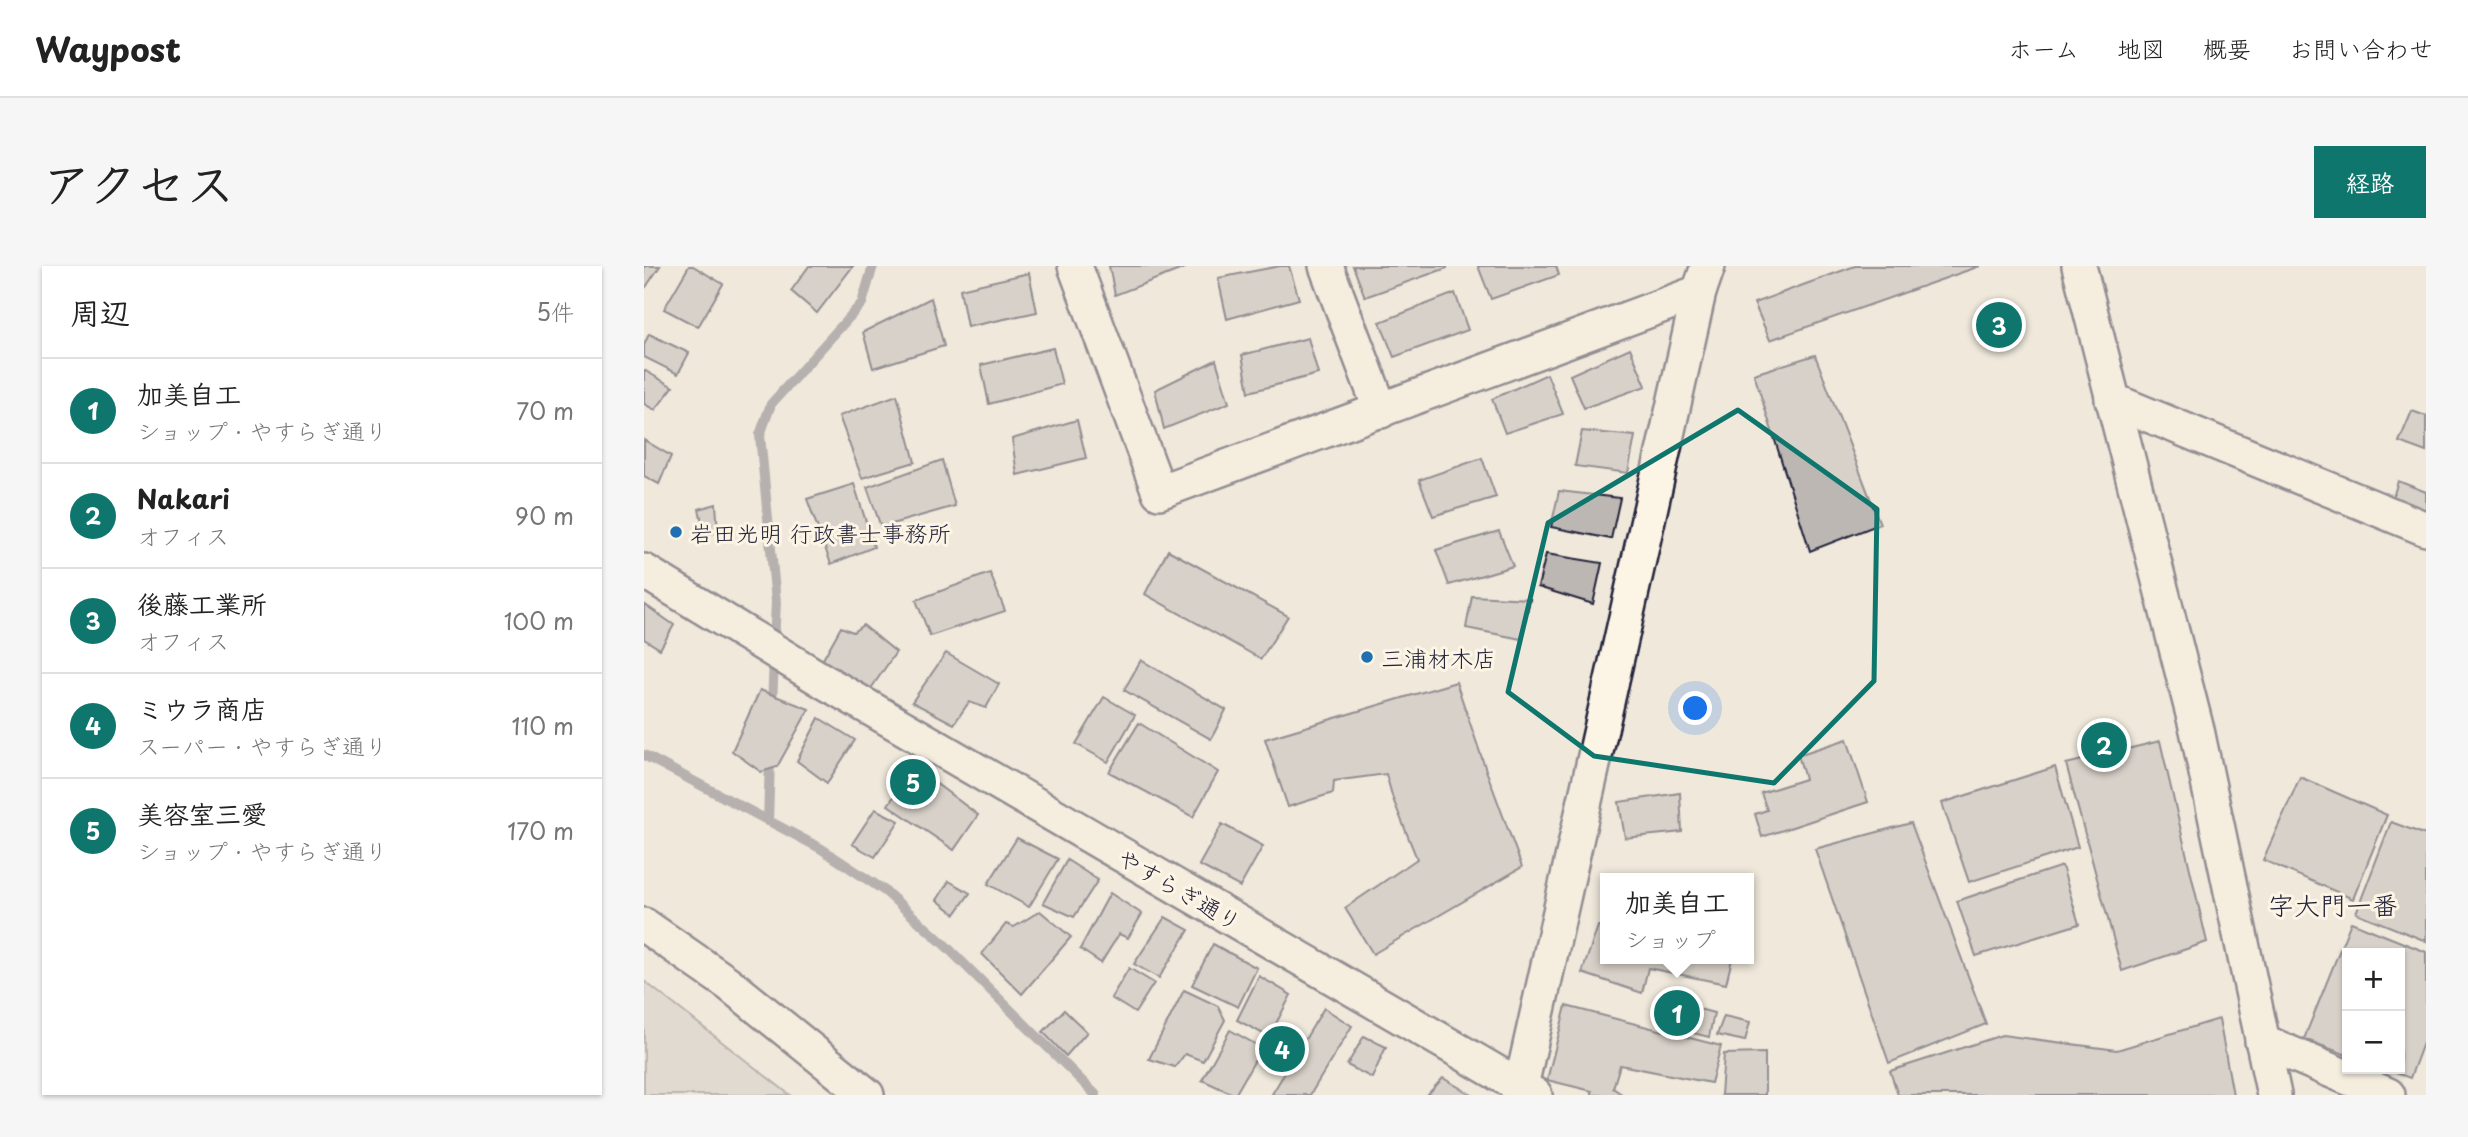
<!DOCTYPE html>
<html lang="ja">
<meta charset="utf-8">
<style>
body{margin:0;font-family:"Playpen Sans","Klee One",sans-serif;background:#f6f6f6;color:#222}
.controls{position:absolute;right:21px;bottom:21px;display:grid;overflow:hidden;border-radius:0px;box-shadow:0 2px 5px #0004}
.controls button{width:63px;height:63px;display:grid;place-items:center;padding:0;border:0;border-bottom:2px solid #e0e0e0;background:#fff;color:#222;font:35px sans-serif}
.you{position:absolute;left:1052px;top:443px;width:24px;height:24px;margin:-18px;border:5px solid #fff;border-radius:50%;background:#1a73e8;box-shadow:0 0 0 10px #1a73e833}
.badge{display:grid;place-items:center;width:46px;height:46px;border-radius:50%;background:#0f766e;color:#fff;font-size:23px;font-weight:700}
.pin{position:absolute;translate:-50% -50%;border:4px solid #fff;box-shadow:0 2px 7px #0006}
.popup{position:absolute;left:956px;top:607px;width:154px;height:91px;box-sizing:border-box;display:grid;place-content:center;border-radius:0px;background:#fff;filter:drop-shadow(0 2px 5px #0005);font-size:23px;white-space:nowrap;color:#767676}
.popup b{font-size:26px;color:#222}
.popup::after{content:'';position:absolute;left:50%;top:100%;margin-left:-14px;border:14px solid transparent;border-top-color:#fff}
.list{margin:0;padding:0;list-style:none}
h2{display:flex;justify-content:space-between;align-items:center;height:91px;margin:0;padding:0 28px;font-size:30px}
h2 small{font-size:23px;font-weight:400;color:#767676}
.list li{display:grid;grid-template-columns:46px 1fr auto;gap:21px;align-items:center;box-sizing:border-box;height:105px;padding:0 28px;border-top:2px solid #e0e0e0}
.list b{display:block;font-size:26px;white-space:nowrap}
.list p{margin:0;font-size:23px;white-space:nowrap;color:#767676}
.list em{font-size:23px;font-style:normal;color:#767676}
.map{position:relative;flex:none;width:1782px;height:829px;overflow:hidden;border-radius:0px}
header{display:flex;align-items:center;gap:42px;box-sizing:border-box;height:98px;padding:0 35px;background:#fff;border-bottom:2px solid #e0e0e0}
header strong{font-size:33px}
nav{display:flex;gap:38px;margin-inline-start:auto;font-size:24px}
.intro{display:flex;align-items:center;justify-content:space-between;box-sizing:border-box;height:168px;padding:0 42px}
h1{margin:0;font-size:49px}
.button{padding:18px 32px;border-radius:0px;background:#0f766e;color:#fff;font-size:24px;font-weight:700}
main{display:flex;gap:42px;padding:0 42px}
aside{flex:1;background:#fff;border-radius:0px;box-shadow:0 2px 5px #0004}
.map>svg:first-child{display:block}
.green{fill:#d1cbc3;stroke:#7a767f;stroke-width:2}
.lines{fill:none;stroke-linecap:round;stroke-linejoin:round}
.stream{stroke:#716f79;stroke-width:10}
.building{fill:#bcb7b3;stroke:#22223b;stroke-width:2}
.minor-casing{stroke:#22223b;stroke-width:38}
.minor{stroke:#fcf5e5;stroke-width:33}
.marked{fill:none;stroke:#0f766e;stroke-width:5;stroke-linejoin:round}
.poi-dot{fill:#1f6fb2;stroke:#fcf5e5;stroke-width:2.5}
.labels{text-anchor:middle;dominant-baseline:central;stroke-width:6;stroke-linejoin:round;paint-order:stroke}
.poi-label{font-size:23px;fill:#22223b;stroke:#fcf5e5;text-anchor:start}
.street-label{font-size:23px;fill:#22223b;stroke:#fcf5e5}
.quarter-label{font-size:26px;fill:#22223b;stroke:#fcf5e5}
</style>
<header>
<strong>Waypost</strong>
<nav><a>ホーム</a><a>地図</a><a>概要</a><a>お問い合わせ</a></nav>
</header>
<div class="intro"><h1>アクセス</h1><a class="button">経路</a></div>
<main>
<aside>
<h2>周辺<small>5件</small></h2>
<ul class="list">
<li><span class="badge">1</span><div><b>加美自工</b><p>ショップ · やすらぎ通り</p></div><em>70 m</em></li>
<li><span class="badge">2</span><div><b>Nakari</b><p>オフィス</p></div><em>90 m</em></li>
<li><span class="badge">3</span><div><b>後藤工業所</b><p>オフィス</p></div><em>100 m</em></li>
<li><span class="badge">4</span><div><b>ミウラ商店</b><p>スーパー · やすらぎ通り</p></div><em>110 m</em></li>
<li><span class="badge">5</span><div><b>美容室三愛</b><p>ショップ · やすらぎ通り</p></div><em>170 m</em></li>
</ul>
</aside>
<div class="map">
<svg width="1782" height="829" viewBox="0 0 1782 829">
<rect width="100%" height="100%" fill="#efe8db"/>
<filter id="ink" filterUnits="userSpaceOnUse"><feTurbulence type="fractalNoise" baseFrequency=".0143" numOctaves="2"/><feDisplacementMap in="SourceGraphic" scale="14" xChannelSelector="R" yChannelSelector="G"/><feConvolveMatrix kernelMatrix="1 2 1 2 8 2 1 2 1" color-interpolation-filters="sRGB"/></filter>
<g filter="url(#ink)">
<polygon class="green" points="0,715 146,829 0,829"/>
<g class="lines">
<g class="stream">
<polyline points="130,377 132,336 116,169 127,138 218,37 229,0"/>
<polyline points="128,440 130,392"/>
<polyline points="0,489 176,582 241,625 302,680 452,829"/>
<polyline points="124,555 126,493"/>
</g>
</g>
<g class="building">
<polygon points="0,0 16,0 2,21 0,20"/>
<polygon points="45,0 49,0 79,18 54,61 20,43"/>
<polygon points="165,0 209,0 173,47 147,25"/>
<polygon points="465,0 546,0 471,29"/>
<polygon points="636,0 645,0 655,33 583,53 574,12"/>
<polygon points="709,0 803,0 803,2 721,31"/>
<polygon points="834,0 912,0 915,9 847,33"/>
<polygon points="1211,0 1336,0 1126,74 1110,37"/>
<polygon points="385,7 393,46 323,61 316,23"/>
<polygon points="811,27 824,64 750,91 736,56"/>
<polygon points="287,32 300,80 229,102 219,66"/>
<polygon points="5,68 45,87 34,108 0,91 0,79"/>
<polygon points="664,72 674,108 605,126 598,89"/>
<polygon points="409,82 418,118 345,138 337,99"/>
<polygon points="986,82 1002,120 940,142 926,109"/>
<polygon points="1171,89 1236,258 1166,285 1110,108"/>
<polygon points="572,94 585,137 520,163 511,124"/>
<polygon points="0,104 29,121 11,144 0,138"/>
<polygon points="903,108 919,148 861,167 848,133"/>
<polygon points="253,129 271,196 218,212 195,150"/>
<polygon points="1768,145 1782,150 1782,186 1755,176"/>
<polygon points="433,154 442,192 373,209 368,173"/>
<polygon points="938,165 991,170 984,207 931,200"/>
<polygon points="0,174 27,190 15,218 0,210"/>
<polygon points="838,192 852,231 789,250 775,214"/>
<polygon points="298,194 311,240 237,261 223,221"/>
<polygon points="1754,215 1782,226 1782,252 1747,238"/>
<polygon points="210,218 230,281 187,298 163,233"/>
<polygon points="915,225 976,232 967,273 907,261"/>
<polygon points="72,238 74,266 61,269 55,243"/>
<polygon points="855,265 869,300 805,319 792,284"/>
<polygon points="524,284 644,350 617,393 501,328"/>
<polygon points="902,288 958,297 949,338 894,321"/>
<polygon points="346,307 361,345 286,370 272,334"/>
<polygon points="828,330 886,333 877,373 822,362"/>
<polygon points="0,338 30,359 16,383 0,373"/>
<polygon points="219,359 252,386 226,424 178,395 197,361 209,366"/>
<polygon points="302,387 355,418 342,442 325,436 310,458 268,436"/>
<polygon points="497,394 582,444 567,473 480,424"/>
<polygon points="812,416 842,504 878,601 729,688 701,642 773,593 749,533 742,508 690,515 689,527 644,541 621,473"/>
<polygon points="116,424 165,443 133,501 117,506 88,485"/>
<polygon points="460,431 491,449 464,496 432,478"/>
<polygon points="175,452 211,474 183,517 153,495"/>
<polygon points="495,457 574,506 549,551 465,506"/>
<polygon points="1203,473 1224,536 1118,571 1111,548 1123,544 1117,527 1161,513 1154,489"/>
<polygon points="1516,475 1563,676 1478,705 1422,498"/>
<polygon points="270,501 334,549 310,584 244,539"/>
<polygon points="1411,501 1434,581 1325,616 1298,537"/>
<polygon points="1656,511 1743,549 1709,633 1619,594"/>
<polygon points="1036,527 1038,566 981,572 975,536"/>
<polygon points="231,543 255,555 231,591 208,578"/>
<polygon points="1747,556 1782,569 1782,675 1712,647"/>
<polygon points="1267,557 1342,758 1245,797 1171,583"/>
<polygon points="578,558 619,580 596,621 555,599"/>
<polygon points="373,572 414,593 385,641 344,618"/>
<polygon points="423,594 454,614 430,651 399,637"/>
<polygon points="1418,600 1435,658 1332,690 1313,635"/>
<polygon points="305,615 326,627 311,648 293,634"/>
<polygon points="466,627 498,648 484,672 475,668 457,697 436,683"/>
<polygon points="396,645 427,671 378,728 338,688 362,658 370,661"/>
<polygon points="521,651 545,664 515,712 490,698"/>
<polygon points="1707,656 1782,686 1782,769 1766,812 1741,803 1756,803 1756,687 1703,687 1703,789 1660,773"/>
<polygon points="954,660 961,661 961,693 1088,693 1082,718 1004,702 998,727 938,707"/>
<polygon points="569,678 613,702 594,741 548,719"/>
<polygon points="485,702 510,717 491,747 467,732"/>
<polygon points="615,710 647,729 625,771 593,754"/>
<polygon points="540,724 574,740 581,754 559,795 541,788 531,801 505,793"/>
<polygon points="1028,736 1070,747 1065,771 1021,760"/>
<polygon points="922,740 1077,780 1067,817 976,799 969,822 979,829 948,829 948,825 903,814"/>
<polygon points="680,742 708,760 666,829 630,829 628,828"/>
<polygon points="420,744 443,766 422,790 399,766"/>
<polygon points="1080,750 1106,756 1101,775 1073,769"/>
<polygon points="1575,753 1589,829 1254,829 1246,805 1358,769 1473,784"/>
<polygon points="586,764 618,782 591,829 558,814"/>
<polygon points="720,770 742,781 728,812 703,799"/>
<polygon points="1121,787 1121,829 1077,829 1080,788"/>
<polygon points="799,812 828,829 783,829"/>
</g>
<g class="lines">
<defs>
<g id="minor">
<polyline points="431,0 515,226 1055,26"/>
<polyline points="682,0 737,145"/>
<polyline points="1435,0 1553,464 1630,829"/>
<polyline points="1468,134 1782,263"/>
<polyline points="0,305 181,416 891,829"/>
<polyline points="0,659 85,718 223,829"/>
<polyline points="1618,775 1744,829"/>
<polyline points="875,829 1055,26 1064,0"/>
</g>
</defs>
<use href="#minor" class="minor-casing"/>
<use href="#minor" class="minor"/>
</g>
</g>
<path d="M0 0H1782V829H0ZM1094,144L1233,243L1230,415L1130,517L950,490L864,426L904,257Z" fill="#efe8db" fill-opacity=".55" fill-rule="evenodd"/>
<path class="marked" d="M1094,144L1233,243L1230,415L1130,517L950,490L864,426L904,257Z"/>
<g class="poi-dot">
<circle cx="32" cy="266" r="7"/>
<circle cx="723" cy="391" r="7"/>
</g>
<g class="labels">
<g class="poi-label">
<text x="46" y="266">岩田光明 行政書士事務所</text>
<text x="737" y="391">三浦材木店</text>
</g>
<g class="street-label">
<text transform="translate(536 623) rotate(30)">やすらぎ通り</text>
</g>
<g class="quarter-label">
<text x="1689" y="638">字大門一番</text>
</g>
</g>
</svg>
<div class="controls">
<button>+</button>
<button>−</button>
</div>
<div class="you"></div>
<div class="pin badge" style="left:1033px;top:747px">1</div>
<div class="popup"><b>加美自工</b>ショップ</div>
<div class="pin badge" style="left:1460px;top:479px">2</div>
<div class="pin badge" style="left:1355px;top:59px">3</div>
<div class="pin badge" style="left:638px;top:783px">4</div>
<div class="pin badge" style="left:269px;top:516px">5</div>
</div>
</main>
